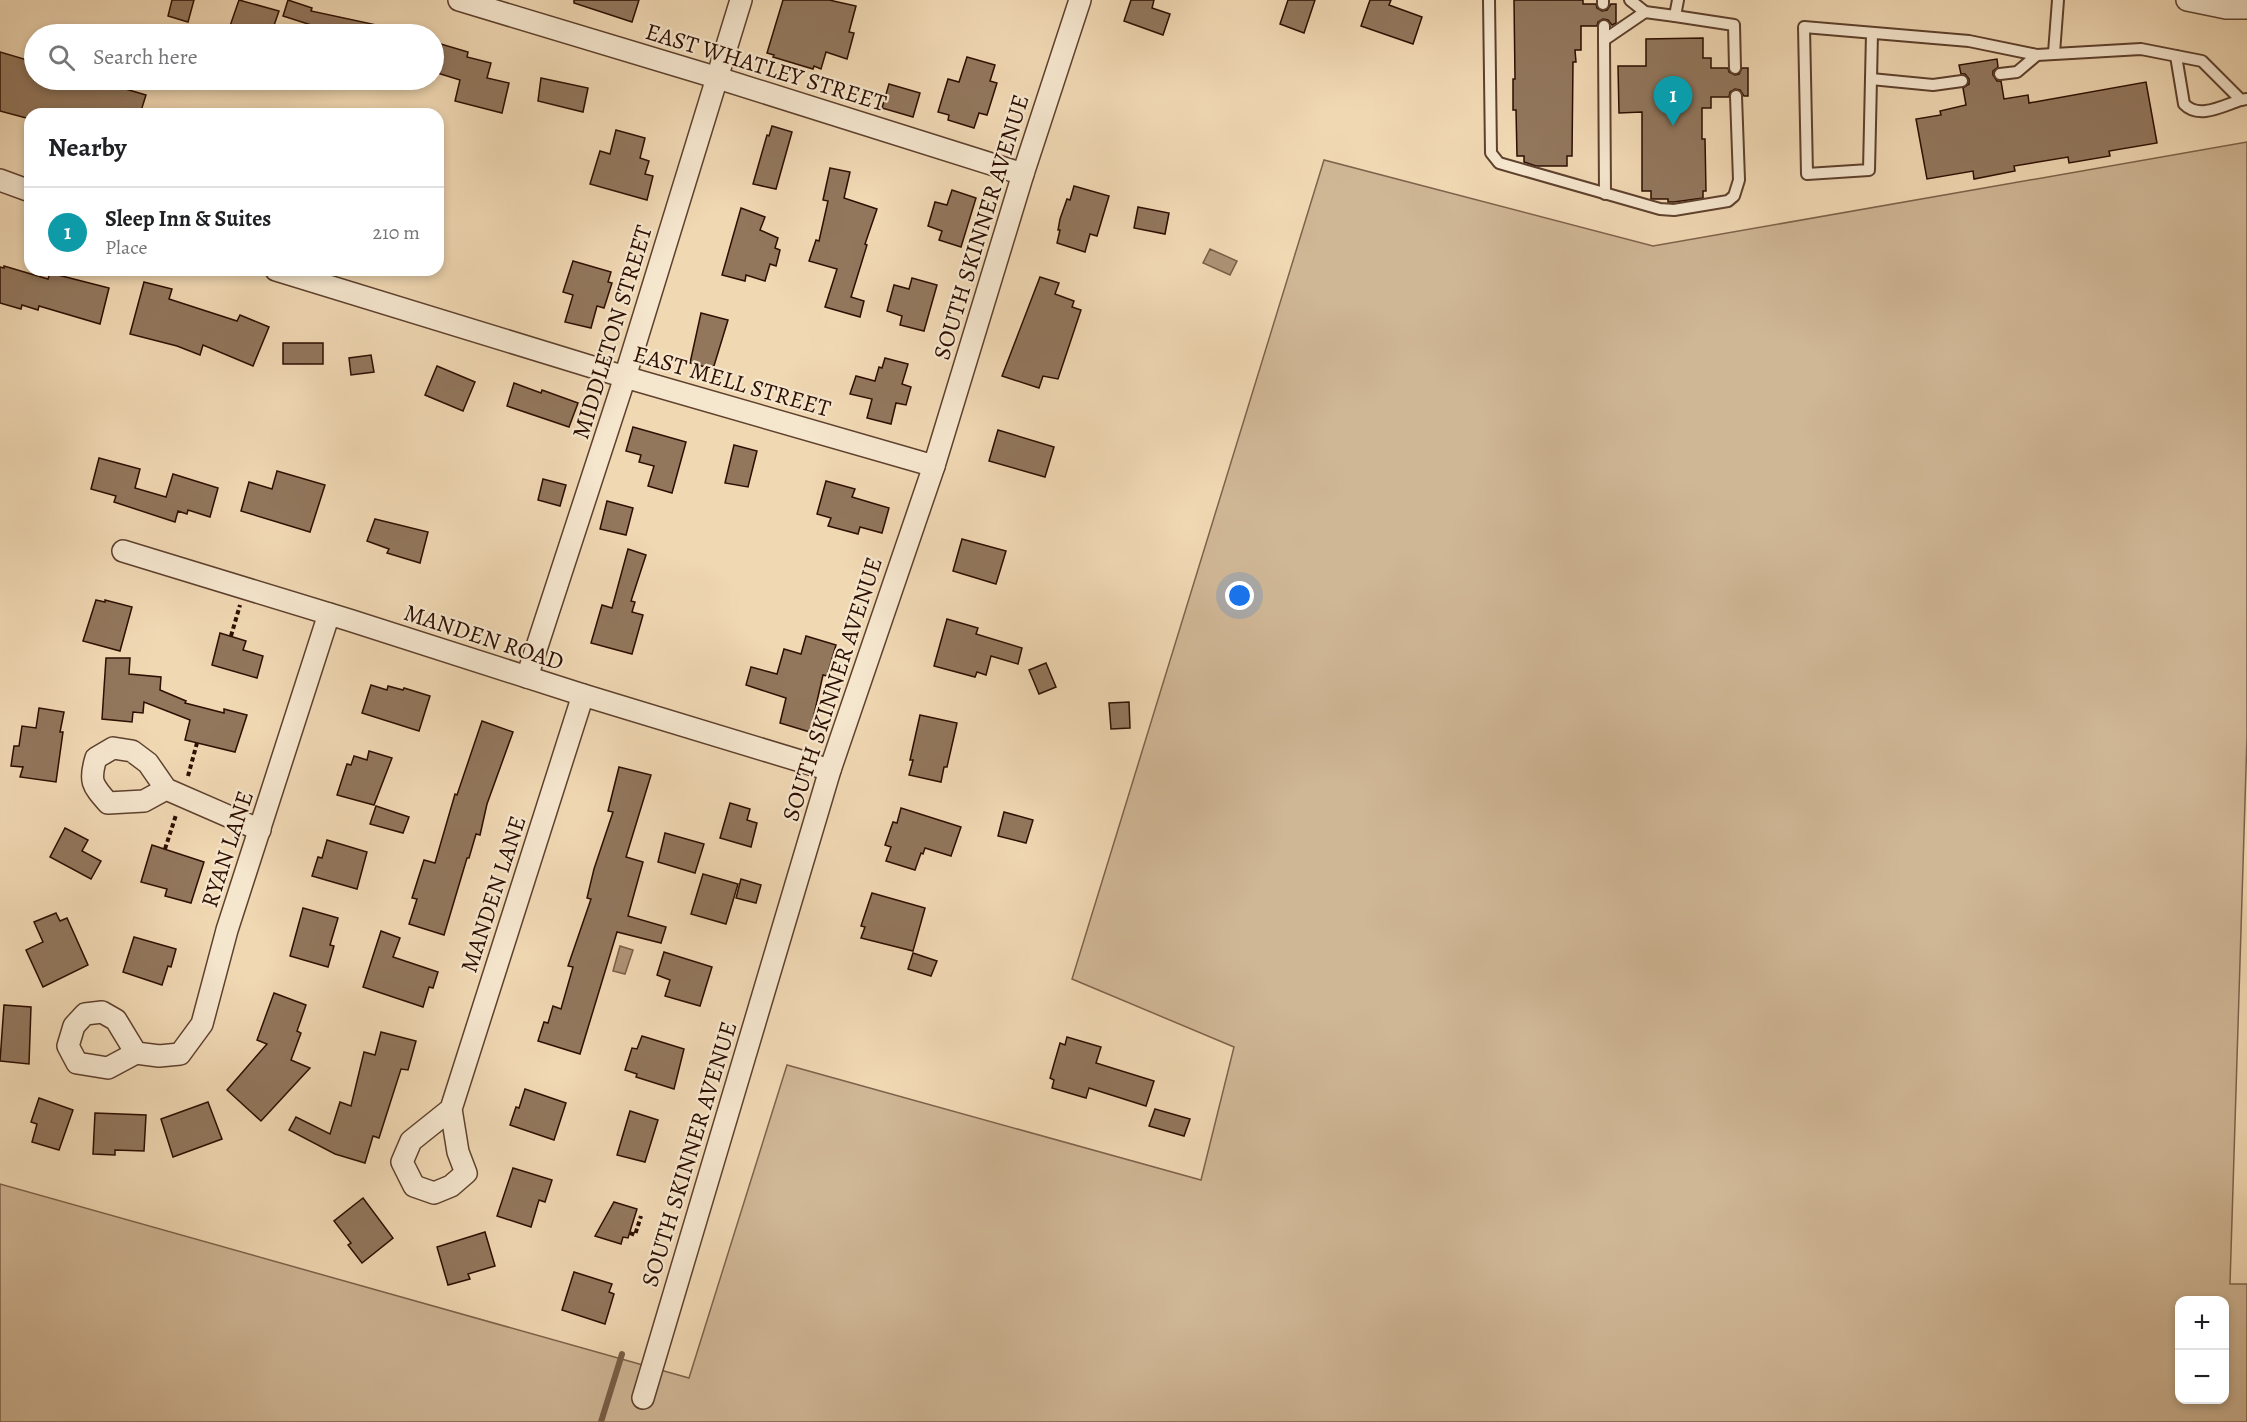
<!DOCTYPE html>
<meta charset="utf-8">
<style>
body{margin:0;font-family:Alegreya,serif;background:#f2f2f2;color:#202124}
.controls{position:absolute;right:18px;bottom:18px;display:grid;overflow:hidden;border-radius:12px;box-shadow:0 3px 9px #0003}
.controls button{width:54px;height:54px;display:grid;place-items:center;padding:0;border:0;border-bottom:2px solid #e0e0e0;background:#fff;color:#202124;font:30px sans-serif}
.you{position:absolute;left:1240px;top:596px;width:21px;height:21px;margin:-15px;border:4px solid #fff;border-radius:50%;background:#1a73e8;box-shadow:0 0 0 9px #1a73e833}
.badge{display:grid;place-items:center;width:39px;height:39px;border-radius:50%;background:#111827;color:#fff;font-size:20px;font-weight:700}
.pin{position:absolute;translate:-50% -50px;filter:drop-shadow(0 2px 3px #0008)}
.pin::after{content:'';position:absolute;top:32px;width:21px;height:18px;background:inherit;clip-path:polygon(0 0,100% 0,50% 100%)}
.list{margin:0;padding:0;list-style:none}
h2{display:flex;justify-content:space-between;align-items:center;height:78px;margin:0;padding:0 24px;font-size:26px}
h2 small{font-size:20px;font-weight:400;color:#757577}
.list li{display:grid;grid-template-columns:39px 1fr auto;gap:18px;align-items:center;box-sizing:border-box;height:90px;padding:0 24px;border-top:2px solid #e0e0e0}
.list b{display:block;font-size:22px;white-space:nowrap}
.list p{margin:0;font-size:20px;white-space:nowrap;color:#757577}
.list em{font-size:20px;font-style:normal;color:#757577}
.icon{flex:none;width:33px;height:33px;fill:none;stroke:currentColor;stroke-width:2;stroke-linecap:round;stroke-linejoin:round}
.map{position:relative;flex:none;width:2247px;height:1422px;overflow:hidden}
.search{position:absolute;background:#fff;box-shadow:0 3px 9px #0003;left:24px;top:24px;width:420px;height:66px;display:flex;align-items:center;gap:15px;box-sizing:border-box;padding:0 21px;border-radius:33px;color:#757577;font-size:22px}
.panel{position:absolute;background:#fff;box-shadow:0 3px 9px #0003;left:24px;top:108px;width:420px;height:168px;border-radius:18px}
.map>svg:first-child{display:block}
.green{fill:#cfb695;stroke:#7e624a;stroke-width:1.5;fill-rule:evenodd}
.water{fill:#ae9376;stroke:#7a5e47;stroke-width:1.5}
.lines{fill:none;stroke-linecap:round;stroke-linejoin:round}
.stream{stroke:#7a5e47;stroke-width:6}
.building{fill:#92775d;stroke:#2d0e00;stroke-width:1.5}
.lane-casing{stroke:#5e402d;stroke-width:14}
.street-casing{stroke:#5e402d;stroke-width:24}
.path{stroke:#2d0e00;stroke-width:4;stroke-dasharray:4.5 3;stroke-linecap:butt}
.lane{stroke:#f5e6ce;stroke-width:10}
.street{stroke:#f5e6ce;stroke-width:21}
.labels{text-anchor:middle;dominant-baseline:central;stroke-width:4.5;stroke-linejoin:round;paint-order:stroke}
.street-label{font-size:24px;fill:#2d0e00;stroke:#f5e6ce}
</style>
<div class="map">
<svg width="2247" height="1422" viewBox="0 0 2247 1422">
<rect width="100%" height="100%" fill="#f0d8b3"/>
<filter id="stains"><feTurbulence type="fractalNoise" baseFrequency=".00333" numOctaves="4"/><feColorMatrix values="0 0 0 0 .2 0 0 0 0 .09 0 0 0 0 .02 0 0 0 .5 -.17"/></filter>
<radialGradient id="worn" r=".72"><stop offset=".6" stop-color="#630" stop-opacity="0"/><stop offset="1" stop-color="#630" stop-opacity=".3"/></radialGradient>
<path class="green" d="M2247,142V737L2230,1284H2247V1422H0V1184L689,1378L787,1065L1201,1180L1234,1047L1072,979L1324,160L1653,246ZM2180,1300H2224V1400H2180Z"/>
<g class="water">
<polygon points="1210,249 1237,261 1230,275 1203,263"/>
<polygon points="620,946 633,950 625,974 613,971"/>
</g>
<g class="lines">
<polyline class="stream" points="601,1422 622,1354"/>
</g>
<g class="building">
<polygon points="172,0 194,0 188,22 168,16"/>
<polygon points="239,0 279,11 271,34 243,34 244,31 230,26"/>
<polygon points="288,0 312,8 311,11 386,27 385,34 329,34 330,31 283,16"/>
<polygon points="574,0 639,0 632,22 574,3"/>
<polygon points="783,0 829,0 856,6 849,32 854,33 847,59 826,52 821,69 814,66 813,69 773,57 774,55 767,53"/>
<polygon points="1131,0 1154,0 1152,8 1170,14 1163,35 1124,21"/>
<polygon points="1288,0 1315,0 1304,33 1280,24"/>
<polygon points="1370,0 1391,0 1389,5 1422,17 1413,44 1361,26"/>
<polygon points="1514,0 1583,0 1583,4 1596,4 1597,8 1602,11 1607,10 1611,4 1616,4 1616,23 1612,25 1608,20 1603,19 1598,22 1597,26 1581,26 1581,50 1575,50 1576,62 1573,62 1572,156 1567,156 1567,166 1536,166 1524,162 1524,156 1517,156 1516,110 1513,110 1513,79 1515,79"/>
<polygon points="1703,38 1703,58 1711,58 1711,68 1728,68 1729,72 1735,75 1739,74 1742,68 1748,68 1748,96 1744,96 1740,90 1735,89 1730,92 1729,97 1711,97 1711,108 1702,108 1702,139 1705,139 1706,191 1703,191 1703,198 1674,202 1668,202 1668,199 1651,199 1651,191 1642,191 1642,112 1619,113 1618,66 1646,66 1646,39"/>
<polygon points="434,42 468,52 467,57 491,63 487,78 509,83 502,113 455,101 460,80 434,72"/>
<polygon points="0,52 34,62 34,80 95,80 146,95 140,114 30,114 30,119 0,111"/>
<polygon points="967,57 995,65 990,81 997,83 987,115 979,113 974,128 948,120 949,115 938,112 948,79 959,82"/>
<polygon points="1997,59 1998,67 1993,71 1993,75 1997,81 2001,81 2004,99 2028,95 2029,103 2146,82 2157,143 2109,151 2110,156 2069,163 2068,157 2014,166 2015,171 1974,179 1973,171 1927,179 1916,119 1941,115 1940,111 1966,105 1963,88 1969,84 1969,79 1965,74 1961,74 1959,65"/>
<polygon points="541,78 588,88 583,112 538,101"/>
<polygon points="889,84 920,93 913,117 882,108"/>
<polygon points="772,126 792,132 776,189 753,184 767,135 769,136"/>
<polygon points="616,130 645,138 640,158 649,161 645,174 653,176 647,200 590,184 600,151 610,154"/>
<polygon points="830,168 850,172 844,198 877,209 865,244 867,245 851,297 864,301 860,317 825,307 837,269 809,261 816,240 819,241 828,201 823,200"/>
<polygon points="1074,186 1109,196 1097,236 1090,234 1085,252 1057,243 1060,230 1058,230 1060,219 1067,199 1070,200"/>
<polygon points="952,190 976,198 961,247 939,240 942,231 928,226 935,202 947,205"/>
<polygon points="1138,207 1169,213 1165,234 1134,228"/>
<polygon points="741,208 765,217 760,230 778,238 775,248 780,250 776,266 770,264 765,281 746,275 745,281 722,275"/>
<polygon points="573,261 611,272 608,282 612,283 604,308 597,306 591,328 565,322 573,295 563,292"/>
<polygon points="4,266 48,279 50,273 109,288 100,324 39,306 38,310 22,305 21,309 0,303 0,267 4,268"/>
<polygon points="1040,277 1059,283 1055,294 1074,301 1072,307 1081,310 1058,379 1043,376 1039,388 1002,376"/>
<polygon points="912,278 937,285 924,331 900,325 902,316 887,311 894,285 909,289"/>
<polygon points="144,282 172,289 169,299 237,321 240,315 269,327 253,366 203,345 200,355 177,346 130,334"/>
<polygon points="701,313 728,320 713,369 690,363"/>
<rect x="283" y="343" width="40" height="21"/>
<polygon points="371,355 374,372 351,375 349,358"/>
<polygon points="885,358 908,364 902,384 911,387 906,405 896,403 891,424 867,418 872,399 850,394 856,376 875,381 879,367 882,368"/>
<polygon points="437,366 475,382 463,411 425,395"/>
<polygon points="514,383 541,393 542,390 578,403 569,427 507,406"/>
<polygon points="633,427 686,442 672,493 648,486 654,466 639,462 641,455 626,451"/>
<polygon points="998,430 1054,447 1045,477 989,461"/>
<polygon points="734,445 757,451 748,487 725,483"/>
<polygon points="99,458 140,469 135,488 166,497 173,474 218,488 210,517 188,510 187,514 178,511 175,522 114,502 116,496 91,489"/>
<polygon points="277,471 325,485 310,532 241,511 249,482 272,489"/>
<polygon points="543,479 566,485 560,506 538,500"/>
<polygon points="826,481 855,489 852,497 889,508 882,533 860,527 858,534 828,526 831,518 817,514"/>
<polygon points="607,501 633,508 626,535 600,529"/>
<polygon points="375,519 428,532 420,563 387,553 389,549 367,541"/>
<polygon points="962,539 1006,551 996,584 953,571"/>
<polygon points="628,549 646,555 631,601 635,602 632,612 643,615 632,654 591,643 602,605 612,608"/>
<polygon points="96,600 105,602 105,600 132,607 120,651 83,641"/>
<polygon points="947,619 978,628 976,634 1022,648 1018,664 991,656 986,675 977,672 975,677 934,666"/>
<polygon points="220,633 246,641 243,650 263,656 257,678 212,665"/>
<polygon points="806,636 836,645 827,676 823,675 810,732 780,723 786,698 746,685 751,667 777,674 784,649 801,654"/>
<polygon points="106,658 130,658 129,674 161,677 160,690 186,701 185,703 224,713 224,709 247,715 235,752 185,740 190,720 144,702 143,713 133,712 132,722 102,719"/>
<polygon points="1046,663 1056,687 1039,694 1029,670"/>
<polygon points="371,685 387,690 388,686 403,690 404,688 430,696 419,731 362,713"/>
<polygon points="1129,702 1130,728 1111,729 1109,703"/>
<polygon points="39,708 64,712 60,732 63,732 56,782 20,777 23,767 11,766 14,746 19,746 22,726 36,728"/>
<polygon points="920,715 957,723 947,767 944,767 941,782 909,775 913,760 910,760"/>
<polygon points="482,721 513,732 487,804 480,835 476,834 469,858 467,858 444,935 409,924 417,899 412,898 424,860 435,863 455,794 457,795"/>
<polygon points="369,751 392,758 374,805 337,795 347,764 351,765 354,756 367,760"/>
<polygon points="619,767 651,775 626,857 643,862 628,916 666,927 661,943 617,932 580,1054 538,1041 544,1022 548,1023 553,1006 561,1009 573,967 568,966 591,899 587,898 594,869 613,812 608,811"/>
<polygon points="730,803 750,809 747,820 757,823 751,847 720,838"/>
<polygon points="376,806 409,817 403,833 370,824"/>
<polygon points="901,808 961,827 951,856 925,848 923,854 921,853 915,870 886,861 891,847 885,845 893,822 897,823"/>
<polygon points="1004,812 1033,820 1026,843 998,836"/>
<polygon points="65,828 88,840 82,851 101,861 91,879 50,857"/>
<polygon points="665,833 704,844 695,873 658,862"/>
<polygon points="327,840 367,852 357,889 312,876 318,857 322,858"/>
<polygon points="152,845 204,862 191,903 165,896 167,889 141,882"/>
<polygon points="703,874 738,884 726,924 691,914"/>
<polygon points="741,879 761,885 756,903 736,898"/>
<polygon points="872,893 925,908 913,951 861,938 865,927 861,926"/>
<polygon points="303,908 338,918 330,945 334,946 328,967 290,956"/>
<polygon points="56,913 60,921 67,918 88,965 43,987 26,950 43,942 34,922"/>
<polygon points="381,931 400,938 393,957 438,972 433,988 429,987 423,1007 363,987"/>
<polygon points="134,937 176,949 171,967 168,966 162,985 123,972"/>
<polygon points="664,952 712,967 700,1006 665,996 670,980 657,975"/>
<polygon points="913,953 937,961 931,976 908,969"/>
<polygon points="274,993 306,1005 297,1031 301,1033 291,1060 310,1068 261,1121 227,1090 267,1044 257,1040"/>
<polygon points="4,1005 31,1007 29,1064 0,1061"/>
<polygon points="381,1032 416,1041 408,1070 401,1069 379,1138 373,1136 365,1163 335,1154 289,1130 296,1117 330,1134 340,1102 351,1106 364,1052 375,1055"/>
<polygon points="642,1036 684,1049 674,1089 636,1077 637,1074 625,1070 632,1048 637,1049"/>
<polygon points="1067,1037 1101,1047 1096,1063 1154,1081 1146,1106 1089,1088 1086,1098 1052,1088 1054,1080 1050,1078 1060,1043 1065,1045"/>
<polygon points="525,1089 566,1103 554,1140 510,1125 516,1107 519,1108"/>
<polygon points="39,1098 73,1110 59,1150 32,1142 37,1124 31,1122"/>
<polygon points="208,1102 222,1139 173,1157 161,1119"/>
<polygon points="1155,1109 1190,1119 1184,1136 1149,1126"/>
<polygon points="630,1111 658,1120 645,1162 617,1155"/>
<polygon points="95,1113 146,1115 144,1151 115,1150 115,1155 93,1154"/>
<polygon points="513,1168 552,1180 545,1202 539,1200 531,1227 497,1216"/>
<polygon points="363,1198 393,1238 362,1263 348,1245 351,1243 334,1221"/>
<polygon points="614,1202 637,1209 628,1238 623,1237 621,1244 595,1236"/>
<polygon points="485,1232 495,1266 468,1274 470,1279 448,1285 437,1247"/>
<polygon points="574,1272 612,1284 609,1292 614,1294 605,1324 562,1310"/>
</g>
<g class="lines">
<defs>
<g id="lane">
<polyline points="1489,0 1491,153 1499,163 1660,209 1674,210 1728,201 1734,196 1739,180 1736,96"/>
<polyline points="1603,0 1603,4"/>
<polyline points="1630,0 1645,12 1675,16 1678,0"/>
<polyline points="1675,16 1734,25 1735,68"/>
<polyline points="1604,26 1604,40"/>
<polyline points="1872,33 1869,170 1807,174 1804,27 1969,41 2037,55 2141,49 2202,61 2241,100 2247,99"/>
<polyline points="2054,53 2058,0"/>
<path d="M2176,56L2184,104C2199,120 2224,105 2241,100"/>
<polyline points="2000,74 2017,72 2037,55"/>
<polyline points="1871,79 1933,85 1962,81"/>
<polyline points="1605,194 1604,40 1645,12"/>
</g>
<g id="street">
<polyline points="459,0 718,78 1023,174"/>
<polyline points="2187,0 2226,8 2247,8"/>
<polyline points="0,180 30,191"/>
<polyline points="276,270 625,377 934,466"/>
<polyline points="123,551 349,620 583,695 830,770"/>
<polyline points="527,677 625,377 741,0"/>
<path d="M166,789L144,801L108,803C92,785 89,781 96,758L113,748L132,751L148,763L166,789L260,830"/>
<polyline points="136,1053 108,1068 77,1063 68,1046 74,1026 85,1014 102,1012 116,1020 136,1053 159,1056 180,1054 202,1024 227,930 329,614"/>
<polyline points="451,1109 411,1141 402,1162 414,1186 434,1193 451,1186 466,1173 458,1152 451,1109 583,695"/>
<polyline points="643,1398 830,770 934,466 1023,174 1080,0"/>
</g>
</defs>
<use href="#lane" class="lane-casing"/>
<use href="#street" class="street-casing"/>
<g class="path">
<polyline points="231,636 240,605"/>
<polyline points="188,776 197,743"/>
<polyline points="165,849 176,815"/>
<polyline points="630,1233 635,1235 641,1216"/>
</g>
<use href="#lane" class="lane"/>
<use href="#street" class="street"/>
</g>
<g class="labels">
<g class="street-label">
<text transform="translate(766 67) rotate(17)">EAST WHATLEY STREET</text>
<text transform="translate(981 227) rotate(-73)">SOUTH SKINNER AVENUE</text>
<text transform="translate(612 332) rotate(-73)">MIDDLETON STREET</text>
<text transform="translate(732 381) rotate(16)">EAST MELL STREET</text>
<text transform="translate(484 637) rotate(18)">MANDEN ROAD</text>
<text transform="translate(832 689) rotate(-72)">SOUTH SKINNER AVENUE</text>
<text transform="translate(227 849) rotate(-72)">RYAN LANE</text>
<text transform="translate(493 894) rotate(-72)">MANDEN LANE</text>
<text transform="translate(689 1154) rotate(-73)">SOUTH SKINNER AVENUE</text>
</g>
</g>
<rect width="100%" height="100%" filter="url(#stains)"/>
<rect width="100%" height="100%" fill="url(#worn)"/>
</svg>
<div class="controls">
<button>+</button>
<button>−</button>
</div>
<div class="you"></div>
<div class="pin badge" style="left:1673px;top:126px;background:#0f9aa8">1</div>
<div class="search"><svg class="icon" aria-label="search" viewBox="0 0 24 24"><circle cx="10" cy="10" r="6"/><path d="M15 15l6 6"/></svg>Search here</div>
<section class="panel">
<h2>Nearby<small></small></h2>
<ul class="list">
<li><span class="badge" style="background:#0f9aa8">1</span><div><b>Sleep Inn &amp; Suites</b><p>Place</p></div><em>210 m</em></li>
</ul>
</section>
</div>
